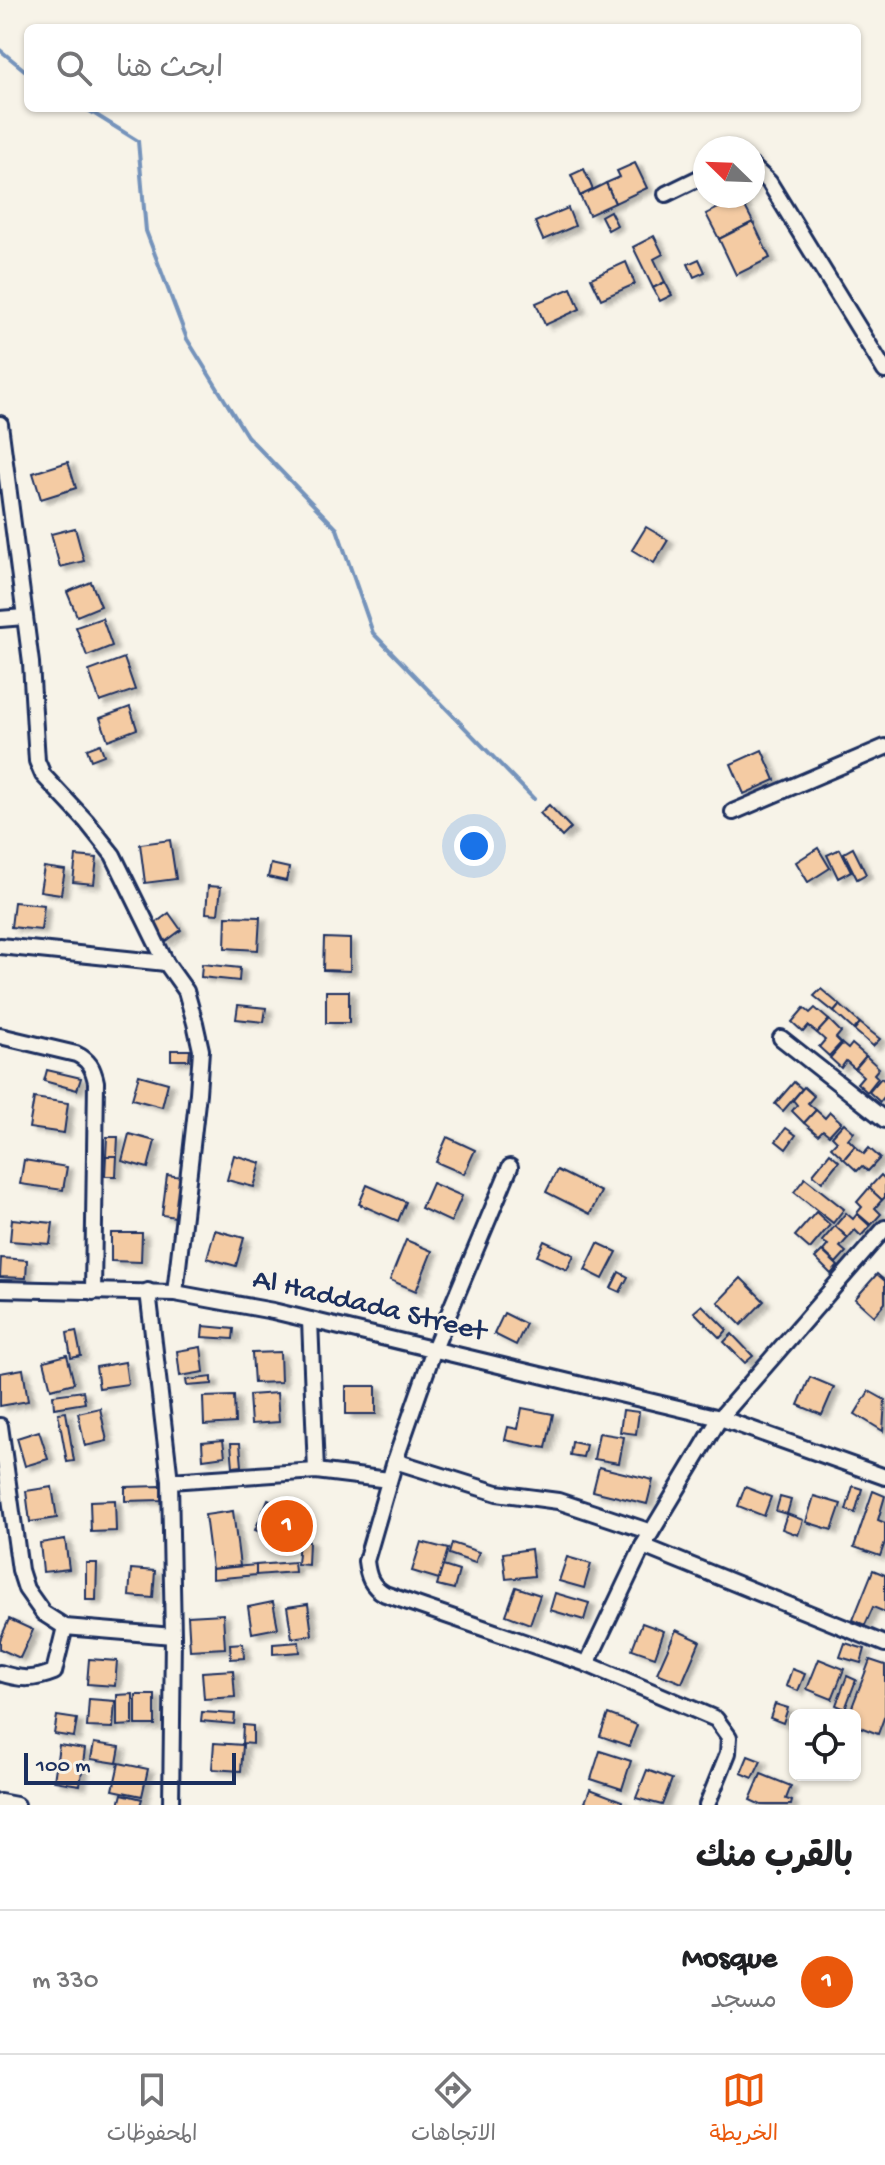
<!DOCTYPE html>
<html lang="ar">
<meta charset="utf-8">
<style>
body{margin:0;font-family:"Gochi Hand","Playpen Sans Arabic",sans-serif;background:#f2f2f2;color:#202124;direction:rtl}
.controls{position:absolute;right:24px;bottom:24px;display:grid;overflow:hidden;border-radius:12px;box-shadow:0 2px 6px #0004}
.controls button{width:72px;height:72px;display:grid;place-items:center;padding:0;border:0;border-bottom:2px solid #e0e0e0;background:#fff;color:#202124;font:40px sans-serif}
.compass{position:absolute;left:693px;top:136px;width:72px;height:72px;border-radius:50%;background:#fff;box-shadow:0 2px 6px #0004;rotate:293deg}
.scale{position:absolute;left:24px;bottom:20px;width:212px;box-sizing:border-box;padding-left:8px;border:4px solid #1b2f5e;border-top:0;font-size:22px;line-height:28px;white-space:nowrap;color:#1b2f5e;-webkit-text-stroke:6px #f7f3e8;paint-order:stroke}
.you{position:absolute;left:474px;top:846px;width:28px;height:28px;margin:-20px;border:6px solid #fff;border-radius:50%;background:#1a73e8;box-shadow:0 0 0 12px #1a73e833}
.badge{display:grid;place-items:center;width:52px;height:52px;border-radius:50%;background:#ea580c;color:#fff;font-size:26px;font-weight:700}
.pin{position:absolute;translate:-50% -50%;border:4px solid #fff;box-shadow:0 2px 8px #0006}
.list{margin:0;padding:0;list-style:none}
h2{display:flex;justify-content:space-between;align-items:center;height:104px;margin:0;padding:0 32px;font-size:34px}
h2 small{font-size:26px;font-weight:400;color:#757577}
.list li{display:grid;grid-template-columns:52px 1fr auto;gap:24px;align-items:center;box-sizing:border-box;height:144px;padding:0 32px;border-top:2px solid #e0e0e0}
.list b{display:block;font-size:30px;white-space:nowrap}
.list p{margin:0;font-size:26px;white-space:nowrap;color:#757577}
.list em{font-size:26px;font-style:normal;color:#757577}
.icon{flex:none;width:44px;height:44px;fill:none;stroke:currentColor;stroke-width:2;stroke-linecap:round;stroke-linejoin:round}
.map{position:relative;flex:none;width:885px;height:1805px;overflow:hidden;direction:ltr}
.search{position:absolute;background:#fff;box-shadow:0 2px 6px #0004;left:24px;right:24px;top:24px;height:88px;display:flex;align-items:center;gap:20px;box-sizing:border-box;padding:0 28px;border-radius:12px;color:#757577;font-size:30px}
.sheet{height:248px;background:#fff}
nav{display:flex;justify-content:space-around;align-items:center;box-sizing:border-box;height:112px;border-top:2px solid #e0e0e0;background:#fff;font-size:22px;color:#757577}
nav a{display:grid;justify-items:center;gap:4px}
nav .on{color:#ea580c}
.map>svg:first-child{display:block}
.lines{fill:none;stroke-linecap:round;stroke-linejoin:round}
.stream{stroke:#7493bb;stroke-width:4}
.building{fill:#f4cba3;stroke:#1b2f5e;stroke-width:2;filter:url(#shadow)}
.minor-casing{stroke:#1b2f5e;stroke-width:20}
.minor{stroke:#f7f3e8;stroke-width:14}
.labels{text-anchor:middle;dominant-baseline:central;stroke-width:6;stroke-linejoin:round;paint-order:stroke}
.street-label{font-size:30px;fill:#1b2f5e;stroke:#f7f3e8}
</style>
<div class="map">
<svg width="885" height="1805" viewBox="0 0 885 1805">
<defs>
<filter id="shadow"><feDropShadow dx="6" dy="3.5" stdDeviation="2" flood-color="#0004"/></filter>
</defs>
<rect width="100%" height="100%" fill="#f7f3e8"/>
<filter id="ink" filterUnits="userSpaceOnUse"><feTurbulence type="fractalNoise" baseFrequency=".0125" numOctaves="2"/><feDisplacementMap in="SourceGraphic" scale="16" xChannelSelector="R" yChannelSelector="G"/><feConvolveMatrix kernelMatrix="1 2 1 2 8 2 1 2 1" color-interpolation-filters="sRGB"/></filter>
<g filter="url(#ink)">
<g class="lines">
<g class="stream">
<polyline points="0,50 28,73"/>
<polyline points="85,108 138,141 146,231 187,339 247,436 337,529 373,633 534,799"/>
</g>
</g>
<g class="building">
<polygon points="635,163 647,188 615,203 606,183 620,177 617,171"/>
<polygon points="584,169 593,190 580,196 571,175"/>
<polygon points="606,183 615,203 589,215 580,196"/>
<polygon points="740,197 753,222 719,239 706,214"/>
<polygon points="568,208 575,226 543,240 535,222"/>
<polygon points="610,211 617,225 608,230 601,216"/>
<polygon points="753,222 770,258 736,275 719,239"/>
<polygon points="654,236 663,254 654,259 665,282 653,288 633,247"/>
<polygon points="699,259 705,272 694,277 688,264"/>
<polygon points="626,262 635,284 601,299 591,278"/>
<polygon points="665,282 672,295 660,301 653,288"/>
<polygon points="571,288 580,309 545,325 536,303"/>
<polygon points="68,462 76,488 41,499 33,473"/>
<polygon points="646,527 668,540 654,563 632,550"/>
<polygon points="75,528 84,561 60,567 51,534"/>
<polygon points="91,582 101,606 77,616 67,592"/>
<polygon points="102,618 112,646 87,656 76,627"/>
<polygon points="124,658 135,690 100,702 89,671"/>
<polygon points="130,707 137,729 108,740 100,718"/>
<polygon points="100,744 104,755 91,760 87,749"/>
<polygon points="762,750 775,780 744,794 731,764"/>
<polygon points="549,805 571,828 562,837 540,813"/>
<polygon points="170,840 176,879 145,883 140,844"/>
<polygon points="818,848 830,868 808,882 796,862"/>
<polygon points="853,848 866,874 857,879 844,853"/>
<polygon points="840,849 851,871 838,878 827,855"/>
<polygon points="76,856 97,858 94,884 73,882"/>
<polygon points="271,864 289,868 286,881 268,877"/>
<polygon points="44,867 65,870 61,894 40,891"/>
<polygon points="208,886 221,887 218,914 206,913"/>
<polygon points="14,902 44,905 41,930 11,927"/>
<polygon points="169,913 181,930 165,942 153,925"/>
<polygon points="226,916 260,917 258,950 225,948"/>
<polygon points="324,938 350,939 350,971 323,970"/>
<polygon points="202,964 240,968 239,981 201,977"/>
<polygon points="821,989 840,1005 834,1012 814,996"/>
<rect x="326" y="991" width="23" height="32"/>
<polygon points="238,1005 266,1008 264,1022 236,1019"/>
<polygon points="840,1005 860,1023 854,1030 834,1012"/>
<polygon points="804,1008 810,1013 815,1008 829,1020 817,1033 808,1026 803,1032 792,1022"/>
<polygon points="829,1020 841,1032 836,1038 841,1043 829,1056 819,1047 825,1040 817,1033"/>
<polygon points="860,1023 880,1039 873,1046 854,1030"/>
<polygon points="842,1044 848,1049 852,1044 866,1056 855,1069 846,1061 841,1068 830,1058"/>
<polygon points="171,1050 190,1050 189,1060 171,1060"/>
<polygon points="866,1056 879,1068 874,1074 878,1078 867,1092 857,1083 863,1076 855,1069"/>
<polygon points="47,1070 81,1078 77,1090 44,1081"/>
<polygon points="139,1075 168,1083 162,1107 132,1099"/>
<polygon points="881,1078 885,1081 885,1096 880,1102 869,1092"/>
<polygon points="794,1082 802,1089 783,1111 775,1104"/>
<polygon points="804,1087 814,1096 808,1103 816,1110 804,1123 792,1111 797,1105 793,1100"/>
<polygon points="34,1098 68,1103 64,1133 29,1128"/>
<polygon points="816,1110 825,1118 830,1112 841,1122 829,1135 823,1130 818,1135 804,1123"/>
<polygon points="844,1123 854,1132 848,1139 855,1146 844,1159 831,1147 837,1141 832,1136"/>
<polygon points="786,1128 796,1135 786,1149 776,1141"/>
<polygon points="129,1134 155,1141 148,1168 122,1161"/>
<polygon points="107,1137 118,1137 117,1156 106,1156"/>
<polygon points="447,1137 475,1150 464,1174 436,1162"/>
<polygon points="855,1146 864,1154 869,1148 880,1158 868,1171 862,1166 857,1171 844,1159"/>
<polygon points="830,1153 839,1161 822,1182 813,1174"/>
<polygon points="234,1155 261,1163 254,1187 227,1180"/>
<polygon points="106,1156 117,1156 116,1176 105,1176"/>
<polygon points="24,1160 67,1167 63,1190 20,1184"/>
<polygon points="557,1170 601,1192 590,1214 546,1192"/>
<polygon points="167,1175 182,1177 176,1217 162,1215"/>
<polygon points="881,1175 885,1179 885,1197 882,1200 869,1188"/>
<polygon points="805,1178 844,1209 833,1223 794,1192"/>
<polygon points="432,1183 462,1196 451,1222 421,1208"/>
<polygon points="367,1185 406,1202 398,1221 359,1204"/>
<polygon points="869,1188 882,1200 875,1208 881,1214 871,1225 857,1213 862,1207 857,1202"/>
<polygon points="816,1212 830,1225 810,1249 795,1236"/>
<polygon points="846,1213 853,1219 857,1214 870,1226 861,1236 855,1230 848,1238 835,1226"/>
<polygon points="12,1219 53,1223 50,1244 10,1241"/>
<polygon points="835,1226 848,1238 840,1247 846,1252 836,1263 823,1251 828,1245 822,1241"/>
<polygon points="215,1230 244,1238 236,1266 207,1258"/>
<polygon points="111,1233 142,1233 141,1262 111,1261"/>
<polygon points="406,1240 432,1251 416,1291 390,1280"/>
<polygon points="544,1241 574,1255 567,1270 537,1256"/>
<polygon points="598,1243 617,1252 603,1279 585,1270"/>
<polygon points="822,1251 838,1266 831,1274 815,1258"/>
<polygon points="1,1258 27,1260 26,1278 0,1277"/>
<polygon points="619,1272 628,1277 620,1292 611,1288"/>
<polygon points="877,1274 885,1281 885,1303 874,1316 855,1299"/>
<polygon points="741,1278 764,1301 741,1325 718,1302"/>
<polygon points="702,1305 727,1330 720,1338 694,1312"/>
<polygon points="504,1313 526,1324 516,1345 494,1334"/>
<polygon points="203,1326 234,1329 233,1339 202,1337"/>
<polygon points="76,1331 81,1356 71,1358 67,1333"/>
<polygon points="732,1334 753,1356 745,1363 724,1342"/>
<polygon points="201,1347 204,1372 180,1376 177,1351"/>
<polygon points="280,1352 281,1382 254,1383 252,1353"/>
<polygon points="67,1355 74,1383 51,1389 44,1361"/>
<polygon points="125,1362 128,1384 99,1388 96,1367"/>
<polygon points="23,1369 28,1401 0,1406 0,1373"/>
<polygon points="212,1377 212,1384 187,1386 186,1380"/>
<polygon points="810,1377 834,1387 822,1415 798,1405"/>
<rect x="346" y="1386" width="30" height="28"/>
<polygon points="83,1391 85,1403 54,1408 53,1395"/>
<polygon points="869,1391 885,1400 883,1431 855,1414"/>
<polygon points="277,1393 279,1422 251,1424 249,1395"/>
<polygon points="234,1396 235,1423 204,1425 203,1397"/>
<polygon points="100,1408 107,1441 85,1446 78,1413"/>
<polygon points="522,1408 553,1414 546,1448 505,1440 508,1427 518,1429"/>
<polygon points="623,1410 639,1412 636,1434 620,1432"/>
<polygon points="66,1412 74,1461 67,1462 58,1413"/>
<polygon points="39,1431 48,1459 25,1466 17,1438"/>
<polygon points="599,1433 624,1437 619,1463 594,1459"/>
<polygon points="223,1440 225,1456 203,1459 202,1442"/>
<polygon points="572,1442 586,1445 583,1457 570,1455"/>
<polygon points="231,1443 240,1443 242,1466 233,1467"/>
<polygon points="599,1467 653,1480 647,1504 593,1491"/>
<polygon points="161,1486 161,1500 125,1501 125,1487"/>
<polygon points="853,1486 862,1489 855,1513 846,1510"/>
<polygon points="52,1487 57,1518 30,1522 26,1491"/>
<polygon points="745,1487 771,1497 764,1516 738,1506"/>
<polygon points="873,1491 885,1496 878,1520 885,1523 885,1542 880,1556 854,1547"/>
<polygon points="814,1496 841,1504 832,1530 806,1522"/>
<polygon points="780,1497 791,1500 787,1514 776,1511"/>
<polygon points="268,1499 301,1513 288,1544 255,1530"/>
<polygon points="115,1500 116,1531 91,1532 90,1501"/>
<polygon points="233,1511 240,1566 212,1569 205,1515"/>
<polygon points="787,1514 803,1520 798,1535 782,1529"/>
<polygon points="65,1539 69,1569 43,1572 40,1543"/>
<polygon points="299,1540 309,1541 308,1565 297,1564"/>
<polygon points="421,1542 448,1549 439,1579 412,1571"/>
<polygon points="452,1543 479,1552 475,1563 449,1554"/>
<polygon points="531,1549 534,1576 506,1579 503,1553"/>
<polygon points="567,1557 591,1564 584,1588 559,1581"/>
<polygon points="294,1562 295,1572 256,1575 256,1565"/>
<polygon points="86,1563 97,1563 96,1600 86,1600"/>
<polygon points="256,1565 256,1575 212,1579 212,1569"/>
<polygon points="443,1566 459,1571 454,1589 437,1585"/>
<polygon points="131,1569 155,1571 153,1598 129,1596"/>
<polygon points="873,1570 885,1575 885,1612 873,1607 865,1625 853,1620"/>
<polygon points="516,1587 540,1595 530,1624 506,1615"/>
<polygon points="555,1593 589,1603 584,1620 550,1610"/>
<polygon points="273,1602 278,1628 252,1633 248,1607"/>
<polygon points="308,1604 312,1635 292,1638 287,1607"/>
<polygon points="223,1614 225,1648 190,1650 188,1616"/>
<polygon points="9,1619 33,1630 20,1658 0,1649 0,1640"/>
<polygon points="642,1623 664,1631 655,1657 632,1649"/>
<polygon points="676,1630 700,1641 682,1683 657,1673"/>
<polygon points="299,1642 300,1652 273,1654 273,1644"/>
<polygon points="243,1643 244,1658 231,1659 230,1644"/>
<polygon points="845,1643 865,1649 861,1663 840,1657"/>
<polygon points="89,1659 117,1661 115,1686 87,1684"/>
<polygon points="819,1659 844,1669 832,1699 807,1689"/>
<polygon points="870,1660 885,1665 885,1715 878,1734 855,1725 855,1715 849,1715"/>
<polygon points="792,1669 805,1674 798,1691 786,1686"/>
<polygon points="233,1670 235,1697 204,1699 202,1672"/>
<polygon points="847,1676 856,1680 845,1709 836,1705"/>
<polygon points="133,1694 133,1725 117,1726 117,1695"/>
<rect x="136" y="1695" width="19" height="30"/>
<polygon points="89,1699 115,1701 113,1728 87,1727"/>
<polygon points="775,1704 788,1708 783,1723 770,1718"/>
<polygon points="202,1712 235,1714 234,1724 201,1721"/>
<polygon points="608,1714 637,1725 629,1746 600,1736"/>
<polygon points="57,1716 77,1719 74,1737 54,1734"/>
<polygon points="243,1725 253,1726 253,1744 242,1743"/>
<polygon points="94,1743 120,1747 117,1763 91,1759"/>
<polygon points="214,1743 243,1745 241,1771 212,1769"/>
<polygon points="59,1745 85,1749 80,1785 54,1781"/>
<polygon points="600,1751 631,1761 622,1789 591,1779"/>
<polygon points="748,1756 761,1761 753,1778 741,1773"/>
<polygon points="119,1763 148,1769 142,1796 113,1790"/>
<polygon points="647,1770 672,1779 662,1805 636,1798"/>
<polygon points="761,1774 791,1786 786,1799 792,1801 791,1805 761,1805 750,1800"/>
<polygon points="590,1789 622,1801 621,1805 584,1805"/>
<polygon points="122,1794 142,1799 140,1805 119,1805"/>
</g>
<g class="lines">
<defs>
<g id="minor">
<polyline points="753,167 769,182 885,371"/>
<polyline points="666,194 705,175"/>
<polyline points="0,424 31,663 37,761 43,775 86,821 113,855 166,963 186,991 195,1023 201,1050 198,1093 175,1293"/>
<polyline points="0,619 24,617"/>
<polyline points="733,812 885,747"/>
<polyline points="0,946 166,963"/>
<path d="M0,1036L76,1054C89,1060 93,1068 96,1082L93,1292"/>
<polyline points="781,1038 885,1120"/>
<path d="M510,1167L434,1349L395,1461L366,1561C368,1577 371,1586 385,1594L587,1664L716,1719L729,1737L728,1753L707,1805"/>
<polyline points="0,1289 175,1293 273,1311 720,1418 885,1477"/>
<polyline points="148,1291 170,1481 173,1636 171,1805"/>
<polyline points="310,1320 316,1471"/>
<polyline points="0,1426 20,1570 26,1589 43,1613 65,1627 173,1636"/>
<polyline points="395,1461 497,1493 558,1501 651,1532"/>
<polyline points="170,1481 316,1471 389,1480"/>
<polyline points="643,1546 885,1644"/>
<polyline points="587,1664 643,1546 720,1418 885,1228"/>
<path d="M0,1673C21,1680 34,1680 54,1672L65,1627"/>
<polyline points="0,1802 16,1805"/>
</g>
</defs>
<use href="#minor" class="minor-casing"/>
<use href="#minor" class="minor"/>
</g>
</g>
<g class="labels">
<g class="street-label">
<text transform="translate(369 1307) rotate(13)">Al Haddada Street</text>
</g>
</g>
</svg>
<div class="controls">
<button><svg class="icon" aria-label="locate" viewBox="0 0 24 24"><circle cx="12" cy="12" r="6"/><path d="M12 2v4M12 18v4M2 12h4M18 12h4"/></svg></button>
</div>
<svg class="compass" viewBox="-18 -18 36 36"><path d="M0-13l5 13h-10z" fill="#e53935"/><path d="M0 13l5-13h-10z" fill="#757577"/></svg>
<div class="scale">100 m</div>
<div class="you"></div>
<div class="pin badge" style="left:287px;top:1526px">1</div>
<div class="search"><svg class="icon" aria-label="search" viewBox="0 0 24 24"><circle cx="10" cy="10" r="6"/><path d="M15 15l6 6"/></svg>ابحث هنا</div>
</div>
<section class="sheet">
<h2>بالقرب منك<small></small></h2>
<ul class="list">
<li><span class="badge">1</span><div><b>Mosque</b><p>مسجد</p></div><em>330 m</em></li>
</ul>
</section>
<nav>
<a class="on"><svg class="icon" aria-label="map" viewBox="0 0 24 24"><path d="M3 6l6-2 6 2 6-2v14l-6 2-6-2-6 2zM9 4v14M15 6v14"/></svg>الخريطة</a>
<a><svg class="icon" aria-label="directions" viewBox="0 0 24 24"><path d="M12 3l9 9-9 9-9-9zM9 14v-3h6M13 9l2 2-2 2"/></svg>الاتجاهات</a>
<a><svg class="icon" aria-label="saved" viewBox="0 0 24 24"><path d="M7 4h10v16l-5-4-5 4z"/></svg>المحفوظات</a>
</nav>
